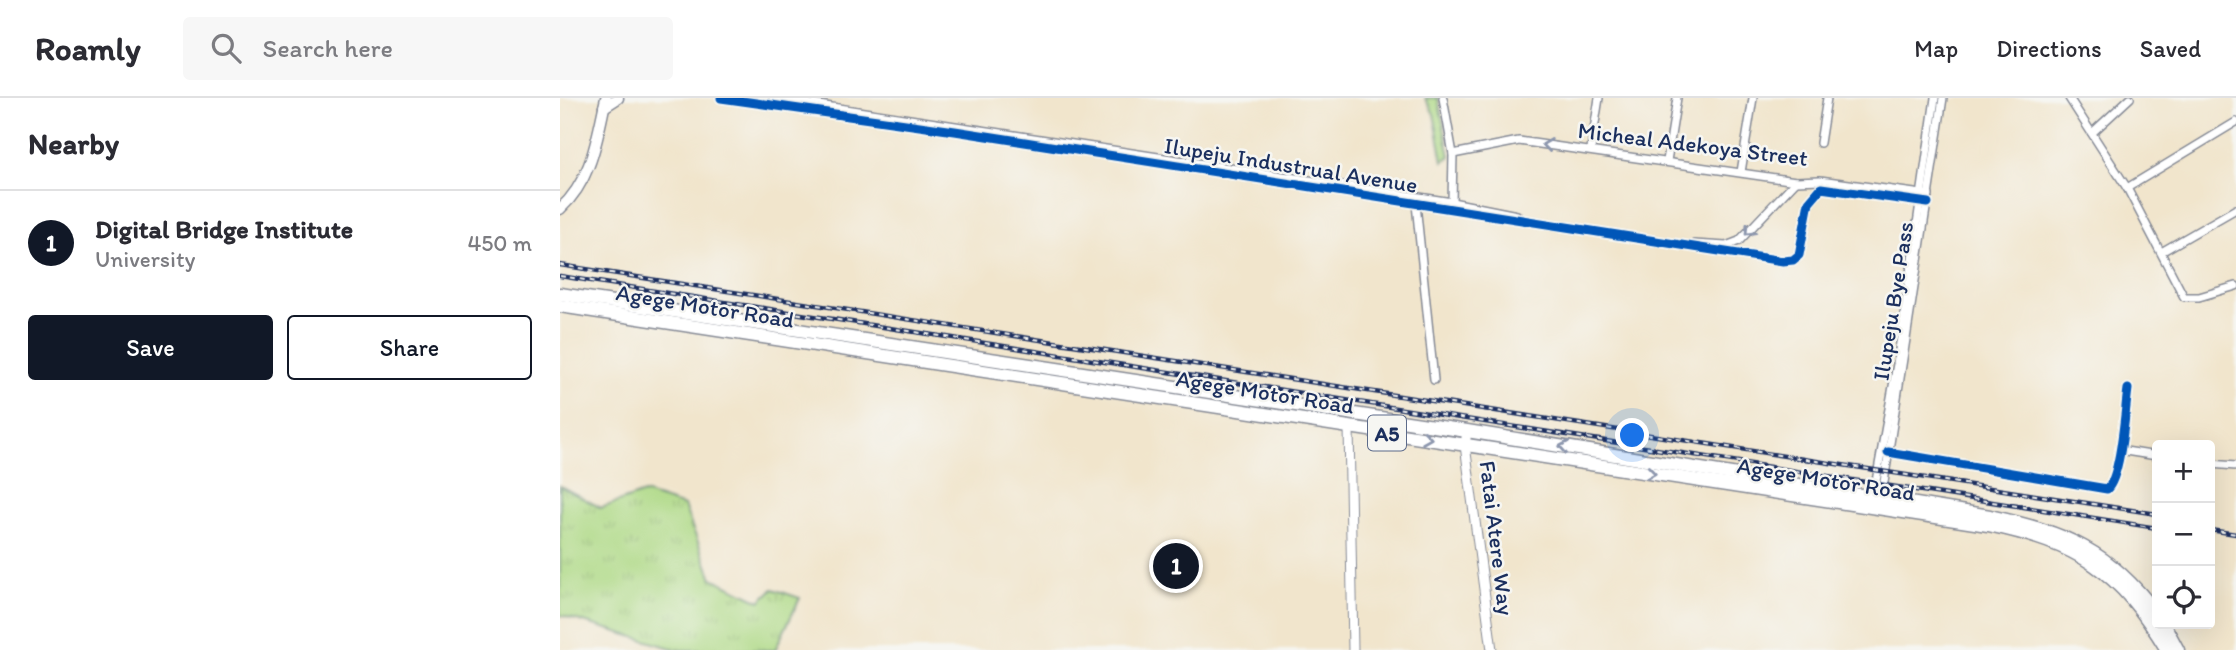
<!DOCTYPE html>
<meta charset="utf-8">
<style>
body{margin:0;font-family:Itim,sans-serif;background:#f7f7f7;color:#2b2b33}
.controls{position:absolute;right:21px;bottom:21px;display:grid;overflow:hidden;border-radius:7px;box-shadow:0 7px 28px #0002}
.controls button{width:63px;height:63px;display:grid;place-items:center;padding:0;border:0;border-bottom:2px solid #e1e1e2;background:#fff;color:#2b2b33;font:35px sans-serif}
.you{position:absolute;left:1073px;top:338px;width:24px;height:24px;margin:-18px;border:5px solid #fff;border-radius:50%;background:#1a73e8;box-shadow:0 0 0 10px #1a73e833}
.badge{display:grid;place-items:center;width:46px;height:46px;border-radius:50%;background:#111827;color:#fff;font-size:23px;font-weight:700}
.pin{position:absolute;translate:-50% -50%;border:4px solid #fff;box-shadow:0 2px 7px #0006}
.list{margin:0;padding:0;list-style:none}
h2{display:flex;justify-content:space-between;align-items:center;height:91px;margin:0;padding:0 28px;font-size:30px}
h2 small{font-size:23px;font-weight:400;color:#7c7c81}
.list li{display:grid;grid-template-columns:46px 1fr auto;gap:21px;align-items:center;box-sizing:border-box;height:105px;padding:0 28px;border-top:2px solid #e1e1e2}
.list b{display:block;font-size:26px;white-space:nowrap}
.list p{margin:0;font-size:23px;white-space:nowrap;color:#7c7c81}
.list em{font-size:23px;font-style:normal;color:#7c7c81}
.actions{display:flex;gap:14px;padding:21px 28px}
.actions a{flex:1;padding:16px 0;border:2px solid #111827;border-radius:7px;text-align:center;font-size:24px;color:#111827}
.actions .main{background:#111827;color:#fff}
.icon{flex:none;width:38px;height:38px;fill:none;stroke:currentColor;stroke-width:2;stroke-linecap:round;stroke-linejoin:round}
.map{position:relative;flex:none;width:1676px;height:552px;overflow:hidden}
header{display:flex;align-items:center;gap:42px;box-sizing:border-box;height:98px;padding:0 35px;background:#fff;border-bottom:2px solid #e1e1e2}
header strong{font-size:33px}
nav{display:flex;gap:38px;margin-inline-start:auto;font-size:24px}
.search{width:490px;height:63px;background:#f7f7f7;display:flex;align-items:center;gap:18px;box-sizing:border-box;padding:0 24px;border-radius:7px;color:#7c7c81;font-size:26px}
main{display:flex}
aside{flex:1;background:#fff}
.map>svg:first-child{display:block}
.grass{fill:url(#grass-tufts);stroke:#648472;stroke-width:2}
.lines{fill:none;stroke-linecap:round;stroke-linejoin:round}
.minor-casing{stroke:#868a95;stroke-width:10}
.tertiary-casing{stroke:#868a95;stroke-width:11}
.secondary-casing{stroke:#868a95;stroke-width:13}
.trunk-casing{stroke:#868a95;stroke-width:15}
.minor{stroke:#fff;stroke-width:7}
.tertiary{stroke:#fff;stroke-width:9}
.secondary{stroke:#fff;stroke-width:10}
.trunk{stroke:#fff;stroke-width:12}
.rail-casing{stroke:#1b2f5e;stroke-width:4.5}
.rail{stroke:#f6f6f2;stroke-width:2;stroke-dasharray:5;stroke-linecap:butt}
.cycleway-casing{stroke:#f6f6f2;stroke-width:13}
.cycleway{stroke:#0057b8;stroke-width:9}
.oneway{stroke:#8d97ae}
.labels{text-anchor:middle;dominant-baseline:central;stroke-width:5;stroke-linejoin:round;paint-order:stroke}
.shield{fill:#f6f6f2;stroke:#5d6b8a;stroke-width:2}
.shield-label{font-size:21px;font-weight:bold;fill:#1b2f5e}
.street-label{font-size:23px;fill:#1b2f5e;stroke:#f6f6f2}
</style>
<header>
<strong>Roamly</strong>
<div class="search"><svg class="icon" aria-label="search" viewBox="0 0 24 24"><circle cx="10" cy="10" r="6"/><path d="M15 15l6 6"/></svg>Search here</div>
<nav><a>Map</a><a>Directions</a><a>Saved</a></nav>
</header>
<main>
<aside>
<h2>Nearby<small></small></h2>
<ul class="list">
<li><span class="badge">1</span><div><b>Digital Bridge Institute</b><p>University</p></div><em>450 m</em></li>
</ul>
<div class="actions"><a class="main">Save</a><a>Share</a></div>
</aside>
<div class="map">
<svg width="1676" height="552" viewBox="0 0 1676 552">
<defs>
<pattern id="grass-tufts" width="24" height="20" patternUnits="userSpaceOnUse" patternTransform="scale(1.75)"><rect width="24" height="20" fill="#aed985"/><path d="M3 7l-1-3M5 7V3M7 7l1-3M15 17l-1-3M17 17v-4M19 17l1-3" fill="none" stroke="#95bb75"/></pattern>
</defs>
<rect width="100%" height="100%" fill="#f6f6f2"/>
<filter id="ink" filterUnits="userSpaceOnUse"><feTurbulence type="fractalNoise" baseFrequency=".0143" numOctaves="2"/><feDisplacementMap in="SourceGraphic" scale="14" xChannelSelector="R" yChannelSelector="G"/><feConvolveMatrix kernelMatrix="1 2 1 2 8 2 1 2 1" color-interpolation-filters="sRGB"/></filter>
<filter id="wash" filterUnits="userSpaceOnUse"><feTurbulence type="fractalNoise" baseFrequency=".00686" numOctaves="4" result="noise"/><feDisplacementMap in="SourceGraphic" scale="28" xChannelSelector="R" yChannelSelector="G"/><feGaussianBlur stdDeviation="1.57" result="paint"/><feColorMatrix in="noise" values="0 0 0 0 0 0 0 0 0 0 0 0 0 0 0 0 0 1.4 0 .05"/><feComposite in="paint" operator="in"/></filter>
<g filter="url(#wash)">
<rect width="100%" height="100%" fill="#f1e5cc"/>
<g class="grass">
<polygon points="865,0 878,0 890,58 883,63 874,16"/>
<polygon points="0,388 41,410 84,395 124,408 152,480 200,503 213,491 240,500 215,552 118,552 0,517"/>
</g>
</g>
<g filter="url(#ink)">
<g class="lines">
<defs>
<g id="minor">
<polyline points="161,0 395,33 1223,163 1233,162 1239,157 1249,104 1261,90 1368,105"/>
<polyline points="213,0 892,104 957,117"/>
<polyline points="883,0 893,56 892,104"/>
<polyline points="1509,0 1567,90 1624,199 1639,199 1676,188"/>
<polyline points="1532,35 1570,0"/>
<polyline points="1260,45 1267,0"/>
<polyline points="1031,51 1039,0"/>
<polyline points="893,56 959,43 1236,83 1260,82 1369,97"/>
<polyline points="1107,63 1117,0"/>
<polyline points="1181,74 1193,0"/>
<polyline points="1567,90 1676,24"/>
<polyline points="856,106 874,282"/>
<polyline points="1134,146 1166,148 1179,143 1236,83"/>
<polyline points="1603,153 1676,111"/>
<polyline points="1559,352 1597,358"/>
<path d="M1328,354L1547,391C1561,379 1565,312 1568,291"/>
<polyline points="1650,366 1676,368"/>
<polyline points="1313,400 1337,266 1375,0"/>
<polyline points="1321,404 1383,0"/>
</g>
<g id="tertiary">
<polyline points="789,329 793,552"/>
<polyline points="907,333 905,347 932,552"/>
</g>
<g id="secondary">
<polyline points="44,9 58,0"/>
<path d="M0,111C32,82 37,40 46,0"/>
</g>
<g id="trunk">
<path d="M0,196L907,333L1430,418C1506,435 1549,452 1597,516"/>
<path d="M0,208L1428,427C1519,446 1559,472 1607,552"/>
<polyline points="1604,526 1618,552"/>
</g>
</defs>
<use href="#minor" class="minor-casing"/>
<use href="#tertiary" class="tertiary-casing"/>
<use href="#secondary" class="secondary-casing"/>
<use href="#trunk" class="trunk-casing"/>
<use href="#minor" class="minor"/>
<use href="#tertiary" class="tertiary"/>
<use href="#secondary" class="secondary"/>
<use href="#trunk" class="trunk"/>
<defs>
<g id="rail">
<polyline points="0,167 1597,416"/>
<polyline points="0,178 1597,430"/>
<polyline points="1650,432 1676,436"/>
</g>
</defs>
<use href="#rail" class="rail-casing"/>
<use href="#rail" class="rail"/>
<defs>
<g id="cycleway">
<polyline points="161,0 395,33 1223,163 1233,162 1239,157 1249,104 1261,90 1368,105"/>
<path d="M1328,354L1547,391C1561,379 1565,312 1568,291"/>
</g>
</defs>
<use href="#cycleway" class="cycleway-casing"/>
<use href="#cycleway" class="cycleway"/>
</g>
<defs><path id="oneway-chevron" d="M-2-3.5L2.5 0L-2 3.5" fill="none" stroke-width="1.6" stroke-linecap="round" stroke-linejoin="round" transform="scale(1.75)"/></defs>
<g class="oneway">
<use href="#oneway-chevron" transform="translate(987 47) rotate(-172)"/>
<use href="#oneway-chevron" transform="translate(1189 133) rotate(133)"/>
<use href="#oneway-chevron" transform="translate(867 340) rotate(8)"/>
<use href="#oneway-chevron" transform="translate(1004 349) rotate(-171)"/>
<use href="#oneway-chevron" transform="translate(1091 375) rotate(8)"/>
</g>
</g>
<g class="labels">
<rect class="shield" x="808" y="317.5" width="38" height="35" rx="5"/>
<g class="shield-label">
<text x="827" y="335">A5</text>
</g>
<g class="street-label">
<text transform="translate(1133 46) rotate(7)">Micheal Adekoya Street</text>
<text transform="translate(731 67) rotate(9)">Ilupeju Industrual Avenue</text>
<text transform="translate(1333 203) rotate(-81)">Ilupeju Bye Pass</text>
<text transform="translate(145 208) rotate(9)">Agege Motor Road</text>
<text transform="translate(705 294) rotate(9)">Agege Motor Road</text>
<text transform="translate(1266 381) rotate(9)">Agege Motor Road</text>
<text transform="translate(937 440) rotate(83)">Fatai Atere Way</text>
</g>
</g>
</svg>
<div class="controls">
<button>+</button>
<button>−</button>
<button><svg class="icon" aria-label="locate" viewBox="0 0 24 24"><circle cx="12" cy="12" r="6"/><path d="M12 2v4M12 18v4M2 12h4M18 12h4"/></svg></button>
</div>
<div class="you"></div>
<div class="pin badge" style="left:616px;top:468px">1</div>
</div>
</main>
